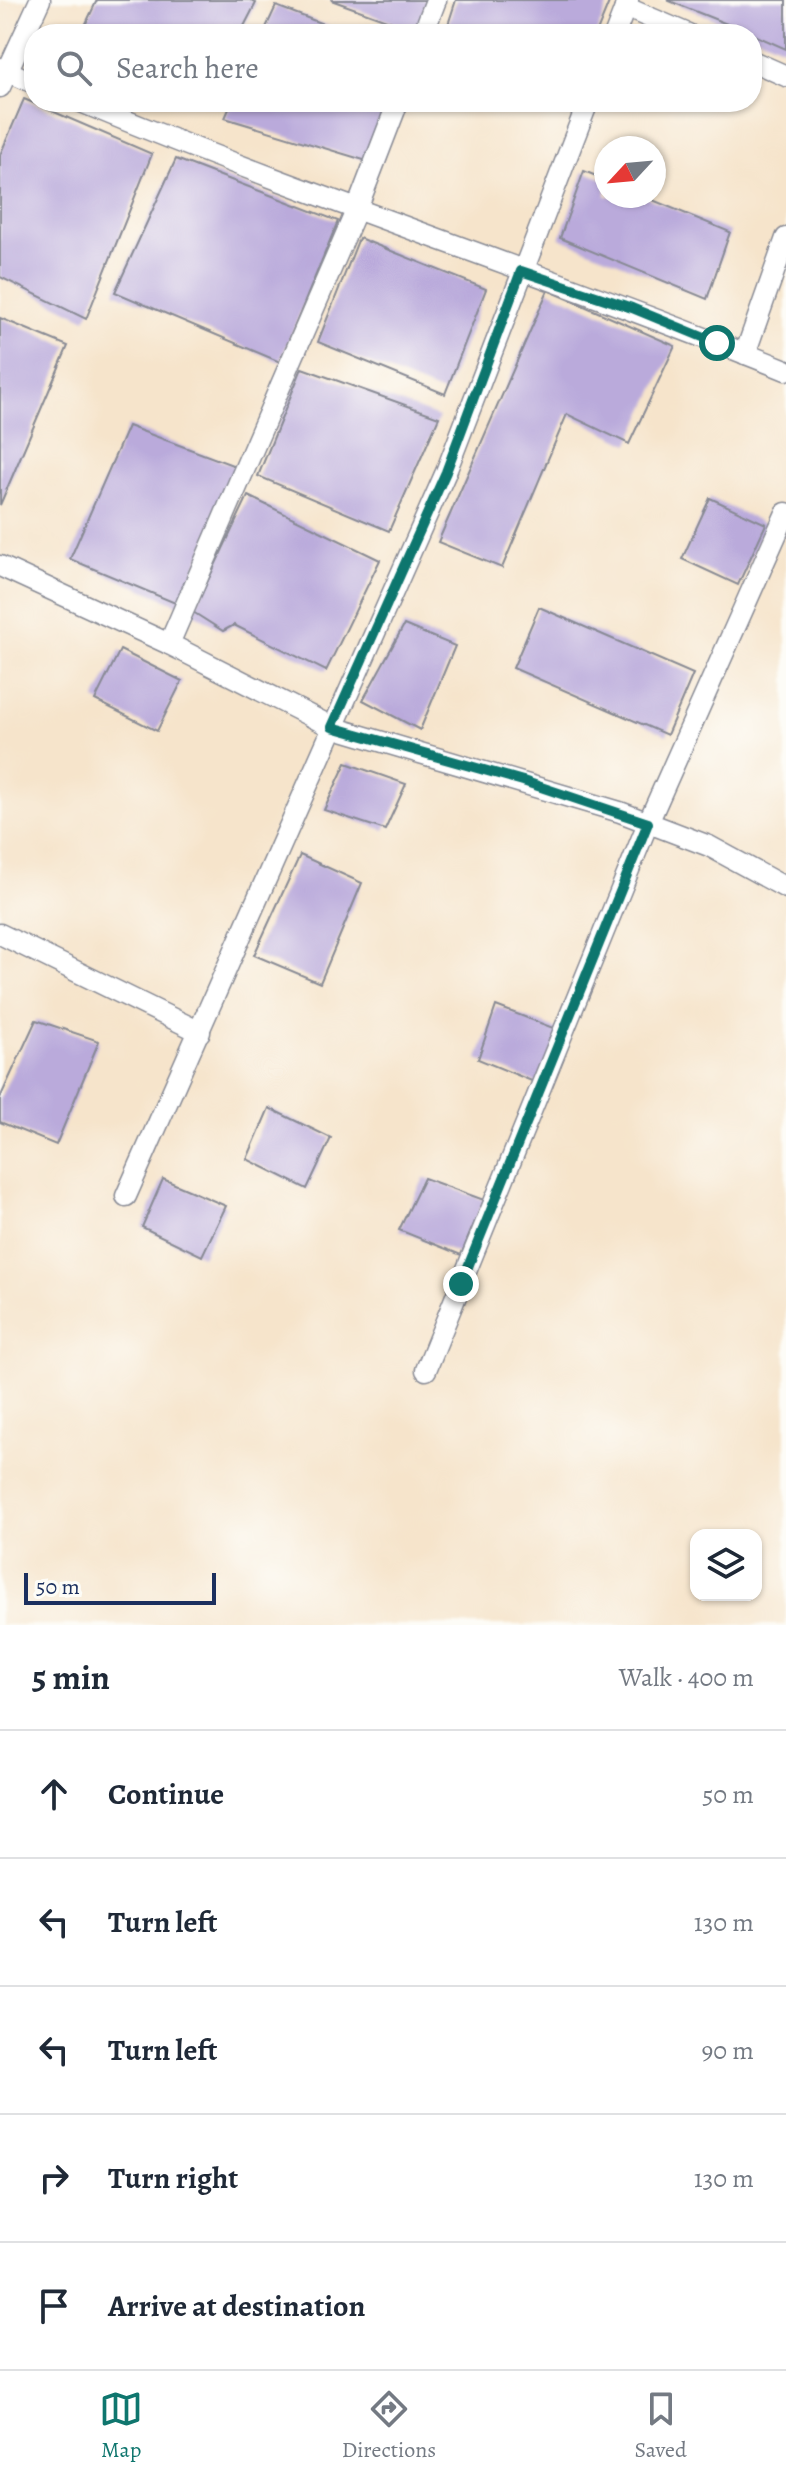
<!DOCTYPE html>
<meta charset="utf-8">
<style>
body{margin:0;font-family:Alegreya,serif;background:#f2f2f3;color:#1f2937}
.controls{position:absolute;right:24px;bottom:24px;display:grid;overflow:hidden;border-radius:16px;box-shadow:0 2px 6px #0004}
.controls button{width:72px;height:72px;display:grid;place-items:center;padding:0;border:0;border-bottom:2px solid #e0e1e3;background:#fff;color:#1f2937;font:40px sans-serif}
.compass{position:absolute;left:594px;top:136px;width:72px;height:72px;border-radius:50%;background:#fff;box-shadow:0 2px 6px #0004;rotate:244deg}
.scale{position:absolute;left:24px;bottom:20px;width:192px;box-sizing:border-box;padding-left:8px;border:4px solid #1b2f5e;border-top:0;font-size:22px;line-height:28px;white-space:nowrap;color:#1b2f5e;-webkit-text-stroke:6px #fdfcf7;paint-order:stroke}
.stop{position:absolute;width:24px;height:24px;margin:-18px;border:6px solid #0f766e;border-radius:50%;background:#fff}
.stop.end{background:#0f766e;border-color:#fff;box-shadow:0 2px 8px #0008}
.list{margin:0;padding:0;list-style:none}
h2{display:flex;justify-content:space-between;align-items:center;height:104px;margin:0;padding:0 32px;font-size:34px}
h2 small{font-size:26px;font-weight:400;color:#747a83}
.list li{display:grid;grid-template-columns:52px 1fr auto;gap:24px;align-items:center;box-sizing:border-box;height:128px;padding:0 32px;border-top:2px solid #e0e1e3}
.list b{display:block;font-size:30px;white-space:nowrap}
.list em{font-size:26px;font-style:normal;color:#747a83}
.icon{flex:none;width:44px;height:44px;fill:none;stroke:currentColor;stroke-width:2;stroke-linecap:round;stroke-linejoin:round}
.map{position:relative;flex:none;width:786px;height:1625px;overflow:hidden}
.search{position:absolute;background:#fff;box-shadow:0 2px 6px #0004;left:24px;right:24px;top:24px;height:88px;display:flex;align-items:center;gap:20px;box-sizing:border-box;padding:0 28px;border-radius:32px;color:#747a83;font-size:30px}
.sheet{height:744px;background:#fff}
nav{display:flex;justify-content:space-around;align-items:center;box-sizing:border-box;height:112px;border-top:2px solid #e0e1e3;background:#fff;font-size:22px;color:#747a83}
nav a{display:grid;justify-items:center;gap:4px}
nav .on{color:#0f766e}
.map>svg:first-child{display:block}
.building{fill:#baaadb}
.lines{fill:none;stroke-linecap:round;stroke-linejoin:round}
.street-casing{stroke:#888a94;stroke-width:23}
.street{stroke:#fff;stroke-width:20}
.route{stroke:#0f766e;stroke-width:10}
</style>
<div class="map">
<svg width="786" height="1625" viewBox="0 0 786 1625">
<rect width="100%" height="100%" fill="#fdfcf7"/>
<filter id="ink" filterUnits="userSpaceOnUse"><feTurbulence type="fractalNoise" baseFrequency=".0125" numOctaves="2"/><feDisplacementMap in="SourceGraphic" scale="16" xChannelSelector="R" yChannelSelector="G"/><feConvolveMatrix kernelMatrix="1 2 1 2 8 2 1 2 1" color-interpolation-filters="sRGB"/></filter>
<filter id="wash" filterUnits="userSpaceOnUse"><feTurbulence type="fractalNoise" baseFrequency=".006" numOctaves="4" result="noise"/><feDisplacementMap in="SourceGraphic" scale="32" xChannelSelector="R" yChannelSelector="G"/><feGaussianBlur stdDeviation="1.8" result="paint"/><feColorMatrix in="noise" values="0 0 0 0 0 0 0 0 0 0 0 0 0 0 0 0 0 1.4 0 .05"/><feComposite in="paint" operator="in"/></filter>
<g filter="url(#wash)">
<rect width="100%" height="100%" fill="#f6e4cb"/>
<g id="blocks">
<g class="building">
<polygon points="97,0 250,0 256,3 240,34 81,34"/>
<polygon points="331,0 427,0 417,31"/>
<polygon points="456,0 610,0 596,34 445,34"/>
<polygon points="667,0 786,0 786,49 752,34"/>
<polygon points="276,6 349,34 263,34"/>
<polygon points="24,99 152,154 86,319 0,277 0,155"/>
<polygon points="232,102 390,102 367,161 225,118"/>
<polygon points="176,159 338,221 280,362 115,292"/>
<polygon points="584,171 606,180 606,196 643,196 730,232 707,299 560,238"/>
<polygon points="359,238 486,289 445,394 318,342"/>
<polygon points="548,290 675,346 629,444 567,414 502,568 438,542"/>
<polygon points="0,318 68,346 0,505"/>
<polygon points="302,368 439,417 389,531 258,476"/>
<polygon points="128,426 238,467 180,605 70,559"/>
<polygon points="248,496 380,560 326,671 234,625 223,631 193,612"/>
<polygon points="710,498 766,524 738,585 682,559"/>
<polygon points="539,607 693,674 667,735 513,668"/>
<polygon points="404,625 455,646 420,730 363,700"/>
<polygon points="120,650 182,681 157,731 95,700"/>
<polygon points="346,763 406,784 385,830 324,810"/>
<polygon points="300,855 362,883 320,983 254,955"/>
<polygon points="496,1006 561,1031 539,1084 478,1059"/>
<polygon points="36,1020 99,1041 56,1145 0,1122 0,1098"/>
<polygon points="269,1108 331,1138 307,1189 247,1159"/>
<polygon points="424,1178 484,1200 461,1255 399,1230"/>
<polygon points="163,1179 226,1206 202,1256 142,1227"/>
</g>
</g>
</g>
<g filter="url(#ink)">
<use href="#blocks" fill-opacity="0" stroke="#888a94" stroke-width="2"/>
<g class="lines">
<defs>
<g id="street">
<polyline points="625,7 688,34"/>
<polyline points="423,34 436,0"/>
<polyline points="615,34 628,0"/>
<polyline points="752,61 786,76"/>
<polyline points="0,68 34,83"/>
<polyline points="0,87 40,0"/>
<path d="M81,102C313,199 553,276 786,370"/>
<polyline points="745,354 786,238"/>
<polyline points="0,566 169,644 332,727 620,812 709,846 786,888"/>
<polyline points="169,644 356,211 398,102"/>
<polyline points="0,934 200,1032"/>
<polyline points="126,1196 446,472 588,102"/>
<polyline points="426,1370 648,823 786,513"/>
</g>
</defs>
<use href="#street" class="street-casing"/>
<use href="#street" class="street"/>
</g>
</g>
<g class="lines" filter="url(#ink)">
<polyline class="route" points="461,1284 648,823 523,781 332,727 446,472 521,271 632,308 717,343"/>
</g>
</svg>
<div class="controls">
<button><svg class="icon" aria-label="layers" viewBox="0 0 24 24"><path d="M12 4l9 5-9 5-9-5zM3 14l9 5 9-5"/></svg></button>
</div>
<svg class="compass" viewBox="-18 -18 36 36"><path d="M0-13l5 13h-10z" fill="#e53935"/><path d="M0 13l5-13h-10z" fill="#747a83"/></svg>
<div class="scale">50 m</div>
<div class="stop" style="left:717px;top:343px"></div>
<div class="stop end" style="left:461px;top:1284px"></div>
<div class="search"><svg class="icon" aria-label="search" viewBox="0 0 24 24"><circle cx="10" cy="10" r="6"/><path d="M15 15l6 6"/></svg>Search here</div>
</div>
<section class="sheet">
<h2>5 min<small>Walk · 400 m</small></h2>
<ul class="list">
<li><svg class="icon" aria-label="ahead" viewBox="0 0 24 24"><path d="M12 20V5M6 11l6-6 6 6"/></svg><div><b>Continue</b></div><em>50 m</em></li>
<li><svg class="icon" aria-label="left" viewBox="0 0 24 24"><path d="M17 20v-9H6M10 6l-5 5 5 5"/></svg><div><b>Turn left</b></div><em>130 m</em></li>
<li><svg class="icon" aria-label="left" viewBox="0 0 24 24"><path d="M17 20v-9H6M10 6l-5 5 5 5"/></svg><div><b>Turn left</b></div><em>90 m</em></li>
<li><svg class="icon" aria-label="right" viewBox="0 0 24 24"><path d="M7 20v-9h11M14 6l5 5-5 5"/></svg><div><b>Turn right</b></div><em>130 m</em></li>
<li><svg class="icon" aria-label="arrive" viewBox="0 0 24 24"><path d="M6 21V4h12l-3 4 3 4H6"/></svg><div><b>Arrive at destination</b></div></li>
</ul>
</section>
<nav>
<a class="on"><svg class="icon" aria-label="map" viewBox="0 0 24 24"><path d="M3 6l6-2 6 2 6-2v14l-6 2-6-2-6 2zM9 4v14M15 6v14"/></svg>Map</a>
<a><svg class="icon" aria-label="directions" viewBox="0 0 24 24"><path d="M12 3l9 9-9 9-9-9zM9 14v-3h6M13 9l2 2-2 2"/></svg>Directions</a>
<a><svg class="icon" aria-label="saved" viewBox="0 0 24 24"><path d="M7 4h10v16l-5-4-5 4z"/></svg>Saved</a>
</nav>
